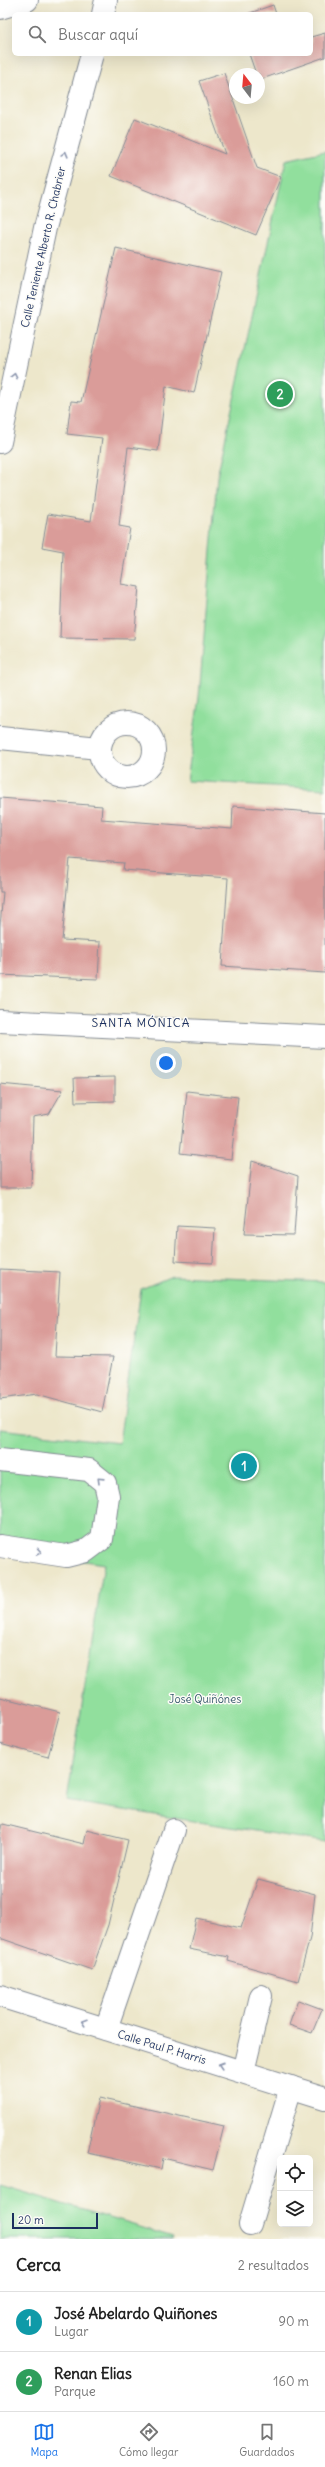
<!DOCTYPE html>
<html lang="es">
<meta charset="utf-8">
<style>
body{margin:0;font-family:Delius,sans-serif;background:#f6f6f6;color:#222}
.controls{position:absolute;right:12px;bottom:12px;display:grid;overflow:hidden;border-radius:6px;box-shadow:0 4px 16px #0002}
.controls button{width:36px;height:36px;display:grid;place-items:center;padding:0;border:0;border-bottom:1px solid #e0e0e0;background:#fff;color:#222;font:20px sans-serif}
.compass{position:absolute;left:229px;top:68px;width:36px;height:36px;border-radius:50%;background:#fff;box-shadow:0 4px 16px #0002;rotate:344deg}
.scale{position:absolute;left:12px;bottom:10px;width:86px;box-sizing:border-box;padding-left:4px;border:2px solid #1b2f5e;border-top:0;font-size:11px;line-height:14px;white-space:nowrap;color:#1b2f5e;-webkit-text-stroke:3px #fdfcf7;paint-order:stroke}
.you{position:absolute;left:166px;top:1063px;width:14px;height:14px;margin:-10px;border:3px solid #fff;border-radius:50%;background:#1a73e8;box-shadow:0 0 0 6px #1a73e833}
.badge{display:grid;place-items:center;width:26px;height:26px;border-radius:50%;background:#1a73e8;color:#fff;font-size:13px;font-weight:700}
.pin{position:absolute;translate:-50% -50%;border:2px solid #fff;box-shadow:0 1px 4px #0006}
.list{margin:0;padding:0;list-style:none}
h2{display:flex;justify-content:space-between;align-items:center;height:52px;margin:0;padding:0 16px;font-size:17px}
h2 small{font-size:13px;font-weight:400;color:#767676}
.list li{display:grid;grid-template-columns:26px 1fr auto;gap:12px;align-items:center;box-sizing:border-box;height:60px;padding:0 16px;border-top:1px solid #e0e0e0}
.list b{display:block;font-size:15px;white-space:nowrap}
.list p{margin:0;font-size:13px;white-space:nowrap;color:#767676}
.list em{font-size:13px;font-style:normal;color:#767676}
.icon{flex:none;width:22px;height:22px;fill:none;stroke:currentColor;stroke-width:2;stroke-linecap:round;stroke-linejoin:round}
.map{position:relative;flex:none;width:325px;height:2239px;overflow:hidden}
.search{position:absolute;background:#fff;box-shadow:0 4px 16px #0002;left:12px;right:12px;top:12px;height:44px;display:flex;align-items:center;gap:10px;box-sizing:border-box;padding:0 14px;border-radius:6px;color:#767676;font-size:15px}
.sheet{height:172px;background:#fff}
nav{display:flex;justify-content:space-around;align-items:center;box-sizing:border-box;height:56px;border-top:1px solid #e0e0e0;background:#fff;font-size:11px;color:#767676}
nav a{display:grid;justify-items:center;gap:2px}
nav .on{color:#1a73e8}
.map>svg:first-child{display:block}
.park{fill:#91df9d;stroke:#56877e}
.building{fill:#da9c99}
.lines{fill:none;stroke-linecap:round;stroke-linejoin:round}
.minor-casing{stroke:#848b94;stroke-width:24}
.minor{stroke:#fff;stroke-width:22}
.oneway{stroke:#8d97ae}
.labels{text-anchor:middle;dominant-baseline:central;stroke-width:3;stroke-linejoin:round;paint-order:stroke}
.street-label{font-size:11px;fill:#1b2f5e;stroke:#fdfcf7}
.park-label{font-size:11px;fill:#385b6e;stroke:#fdfcf7}
.neighbourhood-label{font-size:12px;letter-spacing:1px;fill:#1b2f5e;stroke:#fdfcf7}
</style>
<div class="map">
<svg width="325" height="2239" viewBox="0 0 325 2239">
<rect width="100%" height="100%" fill="#fdfcf7"/>
<filter id="ink" filterUnits="userSpaceOnUse"><feTurbulence type="fractalNoise" baseFrequency=".025" numOctaves="2"/><feDisplacementMap in="SourceGraphic" scale="8" xChannelSelector="R" yChannelSelector="G"/><feConvolveMatrix kernelMatrix="1 2 1 2 8 2 1 2 1" color-interpolation-filters="sRGB"/></filter>
<filter id="wash" filterUnits="userSpaceOnUse"><feTurbulence type="fractalNoise" baseFrequency=".012" numOctaves="4" result="noise"/><feDisplacementMap in="SourceGraphic" scale="16" xChannelSelector="R" yChannelSelector="G"/><feGaussianBlur stdDeviation="0.9" result="paint"/><feColorMatrix in="noise" values="0 0 0 0 0 0 0 0 0 0 0 0 0 0 0 0 0 1.4 0 .05"/><feComposite in="paint" operator="in"/></filter>
<g filter="url(#wash)">
<rect width="100%" height="100%" fill="#ede7cb"/>
<g class="park">
<polygon points="325,151 325,789 187,781 199,697 217,477 286,160"/>
<polygon points="172,1276 325,1282 325,1842 67,1801 104,1564 0,1548 0,1429 119,1443 141,1289"/>
<polygon points="0,2185 173,2237 172,2239 0,2239"/>
</g>
<g id="blocks">
<g class="building">
<polygon points="273,5 276,14 247,14"/>
<polygon points="325,33 325,57 259,80 259,74 256,74 249,54 311,54 311,37"/>
<polygon points="224,73 257,168 281,177 256,235 111,176 135,118 225,154 199,81"/>
<polygon points="116,248 221,272 194,393 166,386 158,451 128,447 119,526 130,528 121,584 139,587 134,639 60,638 63,551 42,547 48,514 91,521 102,438 67,434 71,401 81,402"/>
<polygon points="0,798 102,806 101,819 232,829 233,806 325,813 325,973 222,966 228,878 123,870 124,863 70,859 62,940 100,942 98,979 0,975 0,926 3,892 0,892"/>
<polygon points="115,1077 115,1101 75,1102 74,1078"/>
<polygon points="0,1084 63,1090 49,1114 33,1117 31,1188 0,1188"/>
<polygon points="187,1091 238,1097 231,1159 180,1153"/>
<polygon points="252,1161 298,1176 294,1235 244,1234"/>
<polygon points="177,1226 215,1228 213,1263 175,1261"/>
<polygon points="0,1269 60,1272 55,1356 113,1357 102,1412 37,1394 0,1399"/>
<polygon points="0,1697 60,1712 48,1757 0,1744"/>
<polygon points="3,1824 84,1844 87,1830 128,1840 108,1925 92,1970 0,1938 0,1836"/>
<polygon points="258,1879 315,1894 310,1938 298,1981 228,1961 229,1957 189,1949 196,1918 241,1928"/>
<polygon points="298,2000 322,2009 312,2033 289,2025"/>
<polygon points="99,2098 224,2126 213,2170 163,2158 161,2169 87,2153"/>
</g>
</g>
</g>
<g filter="url(#ink)">
<use href="#blocks" fill-opacity="0" stroke="#848b94" stroke-width="1"/>
<g class="lines">
<defs>
<g id="minor">
<polyline points="0,8 27,0"/>
<polyline points="103,14 106,0"/>
<polyline points="0,442 45,228 92,54"/>
<circle cx="127" cy="750" r="27"/>
<polyline points="0,738 99,748"/>
<polyline points="0,1021 325,1037"/>
<polyline points="0,1460 89,1470 105,1483 108,1496 102,1539 86,1551 66,1556 0,1546"/>
<polyline points="0,1996 325,2098"/>
<polyline points="106,2029 174,1830"/>
<polyline points="243,2072 261,1996"/>
<polyline points="250,2224 291,2087"/>
</g>
</defs>
<use href="#minor" class="minor-casing"/>
<use href="#minor" class="minor"/>
</g>
<defs><path id="oneway-chevron" d="M-2-3.5L2.5 0L-2 3.5" fill="none" stroke-width="1.6" stroke-linecap="round" stroke-linejoin="round"/></defs>
<g class="oneway">
<use href="#oneway-chevron" transform="translate(65 154) rotate(-75)"/>
<use href="#oneway-chevron" transform="translate(14 376) rotate(-78)"/>
<use href="#oneway-chevron" transform="translate(100 1480) rotate(-136)"/>
<use href="#oneway-chevron" transform="translate(39 1552) rotate(9)"/>
<use href="#oneway-chevron" transform="translate(84 2022) rotate(-162)"/>
<use href="#oneway-chevron" transform="translate(221 2065) rotate(-163)"/>
</g>
</g>
<g class="labels">
<g class="street-label">
<text transform="translate(43 247) rotate(-77)">Calle Teniente Alberto R. Chabrier</text>
<text transform="translate(162 2047) rotate(17)">Calle Paul P. Harris</text>
</g>
<g class="park-label">
<text x="205" y="1699">José Quiñónes</text>
</g>
<g class="neighbourhood-label">
<text x="141" y="1022">SANTA MÓNICA</text>
</g>
</g>
</svg>
<div class="controls">
<button><svg class="icon" aria-label="locate" viewBox="0 0 24 24"><circle cx="12" cy="12" r="6"/><path d="M12 2v4M12 18v4M2 12h4M18 12h4"/></svg></button>
<button><svg class="icon" aria-label="layers" viewBox="0 0 24 24"><path d="M12 4l9 5-9 5-9-5zM3 14l9 5 9-5"/></svg></button>
</div>
<svg class="compass" viewBox="-18 -18 36 36"><path d="M0-13l5 13h-10z" fill="#e53935"/><path d="M0 13l5-13h-10z" fill="#767676"/></svg>
<div class="scale">20 m</div>
<div class="you"></div>
<div class="pin badge" style="left:244px;top:1466px;background:#0f9aa8">1</div>
<div class="pin badge" style="left:280px;top:394px;background:#2e9e5b">2</div>
<div class="search"><svg class="icon" aria-label="search" viewBox="0 0 24 24"><circle cx="10" cy="10" r="6"/><path d="M15 15l6 6"/></svg>Buscar aquí</div>
</div>
<section class="sheet">
<h2>Cerca<small>2 resultados</small></h2>
<ul class="list">
<li><span class="badge" style="background:#0f9aa8">1</span><div><b>José Abelardo Quiñones</b><p>Lugar</p></div><em>90 m</em></li>
<li><span class="badge" style="background:#2e9e5b">2</span><div><b>Renan Elias</b><p>Parque</p></div><em>160 m</em></li>
</ul>
</section>
<nav>
<a class="on"><svg class="icon" aria-label="map" viewBox="0 0 24 24"><path d="M3 6l6-2 6 2 6-2v14l-6 2-6-2-6 2zM9 4v14M15 6v14"/></svg>Mapa</a>
<a><svg class="icon" aria-label="directions" viewBox="0 0 24 24"><path d="M12 3l9 9-9 9-9-9zM9 14v-3h6M13 9l2 2-2 2"/></svg>Cómo llegar</a>
<a><svg class="icon" aria-label="saved" viewBox="0 0 24 24"><path d="M7 4h10v16l-5-4-5 4z"/></svg>Guardados</a>
</nav>
